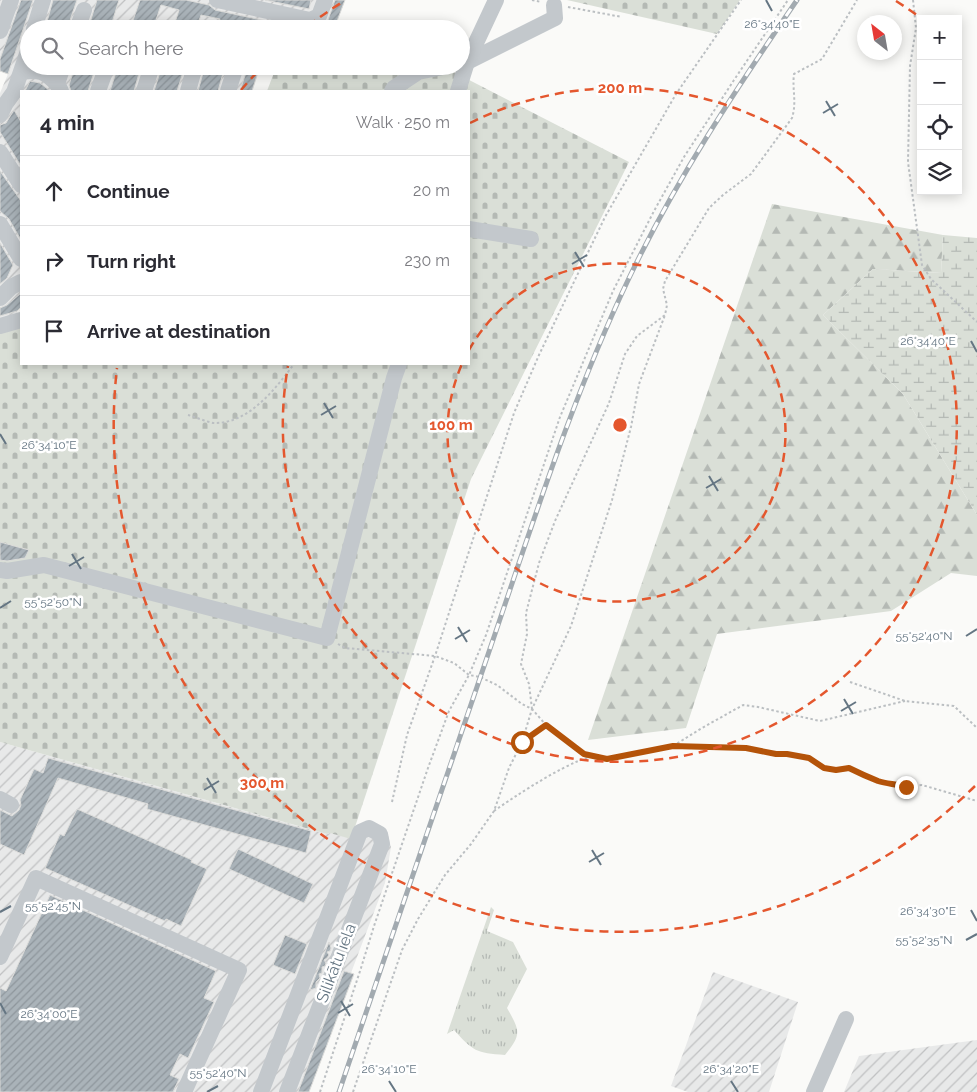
<!DOCTYPE html>
<meta charset="utf-8">
<style>
body{margin:0;font-family:Raleway,sans-serif;background:#f2f2f3;color:#2b2b33}
.controls{position:absolute;right:15px;top:15px;display:grid;overflow:hidden;border-radius:0px;box-shadow:0 2px 12px #0003}
.controls button{width:45px;height:45px;display:grid;place-items:center;padding:0;border:0;border-bottom:1px solid #e1e1e2;background:#fff;color:#2b2b33;font:25px sans-serif}
.compass{position:absolute;left:857px;top:15px;width:45px;height:45px;border-radius:50%;background:#fff;box-shadow:0 2px 12px #0003;rotate:329deg}
.stop{position:absolute;width:15px;height:15px;margin:-11px;border:4px solid #b45309;border-radius:50%;background:#fff}
.stop.end{background:#b45309;border-color:#fff;box-shadow:0 1px 5px #0008}
.list{margin:0;padding:0;list-style:none}
h2{display:flex;justify-content:space-between;align-items:center;height:65px;margin:0;padding:0 20px;font-size:21px}
h2 small{font-size:16px;font-weight:400;color:#7c7c81}
.list li{display:grid;grid-template-columns:32px 1fr auto;gap:15px;align-items:center;box-sizing:border-box;height:70px;padding:0 20px;border-top:1px solid #e1e1e2}
.list b{display:block;font-size:19px;white-space:nowrap}
.list em{font-size:16px;font-style:normal;color:#7c7c81}
.icon{flex:none;width:28px;height:28px;fill:none;stroke:currentColor;stroke-width:2;stroke-linecap:round;stroke-linejoin:round}
.map{position:relative;flex:none;width:977px;height:1092px;overflow:hidden}
.search{position:absolute;background:#fff;box-shadow:0 2px 12px #0003;left:20px;top:20px;width:450px;height:55px;display:flex;align-items:center;gap:12px;box-sizing:border-box;padding:0 18px;border-radius:28px;color:#7c7c81;font-size:19px}
.panel{position:absolute;background:#fff;box-shadow:0 2px 12px #0003;left:20px;top:90px;width:450px;height:275px;border-radius:0px}
.map>svg:first-child{display:block}
.industrial{fill:url(#industrial-furrows)}
.grass{fill:url(#grass-tufts)}
.forest{fill:url(#forest-firs)}
.wetland{fill:url(#wetland-marsh)}
.cemetery{fill:url(#cemetery-stones)}
.building{fill:url(#building-hatch);stroke:#dcdcda}
.lines{fill:none;stroke-linecap:round;stroke-linejoin:round}
.path{stroke:#bbbfc2;stroke-width:2;stroke-dasharray:2.5 2.5;stroke-linecap:butt}
.minor{stroke:#c3c8cc;stroke-width:16}
.rail-casing{stroke:#a2aab0;stroke-width:5}
.rail{stroke:#fff;stroke-width:3;stroke-dasharray:9;stroke-linecap:butt}
.route{stroke:#b45309;stroke-width:6}
.ticks{fill:none;stroke:#657683;stroke-width:2}
.ring{fill:none;stroke:#e4572e;stroke-width:2.5;stroke-dasharray:9 6}
.labels{text-anchor:middle;dominant-baseline:central;stroke-width:5;stroke-linejoin:round;paint-order:stroke}
.street-label{font-size:16px;fill:#657683;stroke:#fff}
.ticks-label{font-size:12px;text-anchor:middle;fill:#657683;stroke:#fff;stroke-width:5;stroke-linejoin:round;paint-order:stroke}
.centre{fill:#e4572e;stroke:#fff;stroke-width:2.5}
.ring-label{font-size:15px;text-anchor:middle;font-weight:bold;fill:#e4572e;stroke:#fff;stroke-width:5;stroke-linejoin:round;paint-order:stroke}
</style>
<div class="map">
<svg width="977" height="1092" viewBox="0 0 977 1092">
<defs>
<pattern id="industrial-furrows" width="10" height="10" patternUnits="userSpaceOnUse" patternTransform="scale(1.25)"><rect width="10" height="10" fill="#e8e9e9"/><path d="M-1 1l2-2M0 10L10 0M9 11l2-2" fill="none" stroke="#c0c1c2"/></pattern>
<pattern id="grass-tufts" width="24" height="20" patternUnits="userSpaceOnUse" patternTransform="scale(1.25)"><rect width="24" height="20" fill="#dadfd7"/><path d="M3 7l-1-3M5 7V3M7 7l1-3M15 17l-1-3M17 17v-4M19 17l1-3" fill="none" stroke="#b4b9b4"/></pattern>
<pattern id="forest-firs" width="22" height="20" patternUnits="userSpaceOnUse" patternTransform="scale(1.25)"><rect width="22" height="20" fill="#dadfd7"/><path d="M5 1l3.5 6h-7zM16 11l3.5 6h-7z" fill="#b4b9b4"/></pattern>
<pattern id="wetland-marsh" width="20" height="14" patternUnits="userSpaceOnUse" patternTransform="scale(1.25)"><rect width="20" height="14" fill="#dadfd7"/><path d="M1 5h8M5 5V1M11 12h8M15 12V8" fill="none" stroke="#b4b9b4"/></pattern>
<pattern id="cemetery-stones" width="16" height="16" patternUnits="userSpaceOnUse" patternTransform="scale(1.25)"><rect width="16" height="16" fill="#dadfd7"/><path d="M2 7V4a2 2 0 0 1 4 0v3zM10 15v-3a2 2 0 0 1 4 0v3z" fill="#b4b9b4"/></pattern>
<pattern id="building-hatch" width="6" height="6" patternUnits="userSpaceOnUse" patternTransform="scale(1.25)"><rect width="6" height="6" fill="#aab3b9"/><path d="M-1 1l2-2M0 6l6-6M5 7l2-2" fill="none" stroke="#8e969c"/></pattern>
</defs>
<rect width="100%" height="100%" fill="#fafaf8"/>
<g class="industrial">
<polygon points="0,0 345,0 334,29 29,29 29,66 260,66 252,91 21,91 21,307 17,310 18,318 0,321 0,93 8,74 0,71"/>
<polygon points="0,742 327,834 330,833 351,838 387,832 391,847 385,883 306,1092 0,1092"/>
<polygon points="713,972 798,1002 769,1092 688,1092 671,1086"/>
<polygon points="977,1040 977,1092 844,1092 859,1056"/>
</g>
<path class="grass" d="M491,907L494,910L487,931L513,942L527,969L507,1008C520,1031 522,1034 505,1055C476,1053 473,1051 454,1030L447,1034Z"/>
<polygon class="forest" points="772,204 943,235 941,273 873,269 823,315 903,394 977,515 977,576 951,573 891,611 717,634 686,728 588,740"/>
<polygon class="wetland" points="943,235 977,238 977,515 903,394 823,315 873,269 941,273"/>
<g class="cemetery">
<polygon points="567,0 740,0 717,34"/>
<polygon points="292,66 442,66 629,162 471,479 351,839 330,833 327,834 0,742 0,330 21,325 21,364 469,364 469,91 267,91 275,70"/>
</g>
<g class="building">
<polygon points="21,0 33,0 8,74 0,71 0,59"/>
<polygon points="53,0 77,0 67,29 45,29"/>
<polygon points="97,0 119,0 110,29 88,29"/>
<polygon points="140,0 186,0 209,5 215,10 303,29 259,29 259,28 242,24 240,29 217,29 220,19 201,15 196,29 173,29 179,10 161,5 153,29 130,29"/>
<polygon points="265,0 311,0 309,9"/>
<polygon points="335,0 345,0 334,29 322,29 328,20"/>
<polygon points="75,66 96,66 88,91 71,91 69,85"/>
<polygon points="118,66 141,66 134,91 110,91"/>
<polygon points="162,66 185,66 177,91 154,91"/>
<polygon points="205,66 225,66 218,91 198,91"/>
<polygon points="248,66 260,66 252,91 240,91"/>
<polygon points="30,81 40,83 50,91 25,91"/>
<polygon points="14,110 21,122 21,166 0,132 0,125 6,123"/>
<polygon points="0,171 21,201 21,240 9,219 0,211"/>
<polygon points="0,243 13,265 7,278 0,284"/>
<polygon points="21,293 21,307 17,311 0,316 0,308 7,305"/>
<polygon points="0,542 29,550 25,558 7,561 0,560"/>
<polygon points="48,758 311,831 306,853 147,809 148,804 58,778 24,855 0,844 0,810 12,816 19,810 21,805 20,800 34,769 43,773"/>
<polygon points="77,809 192,860 191,862 207,869 181,926 166,919 165,921 45,868 60,834 64,836"/>
<polygon points="238,849 313,884 304,903 229,869"/>
<polygon points="50,895 216,971 204,998 214,1002 188,1058 180,1054 170,1075 179,1079 173,1092 0,1092 0,988 6,991"/>
<polygon points="285,935 307,944 295,974 273,965"/>
<polygon points="329,942 331,948 330,951 327,952 329,955 327,958 324,960 326,963 325,966 322,967 322,973 319,974 320,978 316,982 316,988 310,990"/>
<polygon points="344,971 354,974 309,1092 298,1092"/>
</g>
<g class="lines">
<g class="path">
<polyline points="532,0 541,2"/>
<polyline points="913,0 916,28 910,66 908,162 922,265 931,279 977,322"/>
<polyline points="568,7 622,17"/>
<path d="M188,415C196,417 206,422 214,423C249,424 276,388 294,364"/>
<polyline points="338,644 345,648 435,656 454,663 469,675 480,677 497,685 522,704 532,709 546,725 567,741 584,754 592,756"/>
<polyline points="850,682 905,701 954,706 977,728"/>
<path d="M532,709L529,684L521,664L527,634L526,613L539,563L555,521L609,403L625,354L637,336L665,315L667,305L663,289L665,281L709,208L723,195L751,174L792,118C797,102 792,90 794,74L822,59L857,0"/>
<polyline points="522,742 546,725"/>
<polyline points="673,746 702,728 743,705 758,707 820,721 905,701"/>
<polyline points="392,802 407,735 435,656 514,413 539,355 605,217 676,94 741,0"/>
<path d="M494,811C512,798 580,753 599,756C602,757 604,758 607,759L673,746L746,748L776,754H787L809,758L824,768L836,770L849,768L864,776L880,782L906,787L922,785L977,801"/>
<polyline points="320,1092 361,968 374,926 428,768 449,711 469,675 486,635 560,417 613,291 654,211 684,157 734,80 788,0"/>
<polyline points="353,1092 402,950 418,919 445,875 471,844 494,811 509,768 522,742 532,709 571,626 612,500 631,427 639,384 665,315"/>
</g>
<g class="minor">
<polyline points="217,0 310,20 319,16 325,0"/>
<polyline points="34,29 43,0"/>
<polyline points="77,29 84,10"/>
<polyline points="0,31 11,0"/>
<polyline points="461,64 467,62 555,18 554,5"/>
<path d="M22,72C40,69 45,72 57,84"/>
<polyline points="61,91 57,84 63,66"/>
<polyline points="98,91 107,66"/>
<polyline points="144,91 152,66"/>
<polyline points="188,91 195,66"/>
<polyline points="228,91 236,66"/>
<polyline points="392,91 394,88 418,72 448,66"/>
<polyline points="458,91 467,62 496,0"/>
<polyline points="0,115 6,103 14,92 29,48"/>
<polyline points="0,152 21,185"/>
<polyline points="0,224 21,259"/>
<polyline points="469,229 531,239"/>
<polyline points="0,298 11,287 21,282"/>
<polyline points="0,326 21,320"/>
<polyline points="0,570 7,571 44,565 327,638 394,378 399,364"/>
<polyline points="0,799 11,805"/>
<polyline points="0,957 36,878 239,970 184,1092"/>
<polyline points="261,1092 360,832 369,828 380,834 382,844 287,1092"/>
<polyline points="814,1092 846,1019"/>
</g>
<defs>
<path id="rail" d="M339,1092C391,939 443,786 495,634C536,513 575,391 630,276C677,178 736,89 797,0"/>
</defs>
<use href="#rail" class="rail-casing"/>
<use href="#rail" class="rail"/>
</g>
<g class="lines">
<path class="route" d="M522,742L546,725L584,754L607,759L673,746L746,748L776,754H787L809,758L824,768L836,770L849,768C859,773 868,777 878,781C887,784 897,784 906,787"/>
</g>
<path class="ticks" d="M766,0L772,11M826,101L835,116M823,113L838,104M575,252L584,267M572,264L587,255M971,341L977,352M324,403L333,418M321,415L336,406M0,434L6,444M709,476L718,491M706,488L721,479M72,554L81,569M69,566L84,557M0,608L11,601M458,627L467,642M966,636L977,629M455,639L470,630M844,699L853,714M841,711L856,702M207,778L216,793M204,790L219,781M592,850L601,865M589,862L604,853M971,910L977,921M0,912L11,906M966,940L977,934M341,1001L350,1016M0,1003L6,1014M338,1013L353,1004M389,1081L396,1092M731,1081L738,1092M207,1092L218,1086"/>
<g class="ring">
<path d="M469 350A169 169 0 1 1 462 364"/>
<path d="M470 123A337 337 0 1 1 288 366"/>
<path d="M975 786A506 506 0 0 1 117 368M241 90A506 506 0 0 1 262 67M308 26A506 506 0 0 1 344 1M896 1A506 506 0 0 1 921 18"/>
</g>
<g class="labels">
<g class="street-label">
<text transform="translate(336 963) rotate(-69)">Silikātu iela</text>
</g>
</g>
<g class="ticks-label">
<text x="772" y="28">26°34'40"E</text>
<text x="928" y="345">26°34'40"E</text>
<text x="49" y="449">26°34'10"E</text>
<text x="53" y="606">55°52'50"N</text>
<text x="924" y="640">55°52'40"N</text>
<text x="53" y="910">55°52'45"N</text>
<text x="928" y="915">26°34'30"E</text>
<text x="924" y="944">55°52'35"N</text>
<text x="49" y="1018">26°34'00"E</text>
<text x="389" y="1073">26°34'10"E</text>
<text x="731" y="1073">26°34'20"E</text>
<text x="218" y="1077">55°52'40"N</text>
</g>
<circle cx="620" cy="425" r="8" class="centre"/>
<g class="ring-label">
<text x="620" y="93">200 m</text>
<text x="451" y="430">100 m</text>
<text x="262" y="788">300 m</text>
</g>
</svg>
<div class="controls">
<button>+</button>
<button>−</button>
<button><svg class="icon" aria-label="locate" viewBox="0 0 24 24"><circle cx="12" cy="12" r="6"/><path d="M12 2v4M12 18v4M2 12h4M18 12h4"/></svg></button>
<button><svg class="icon" aria-label="layers" viewBox="0 0 24 24"><path d="M12 4l9 5-9 5-9-5zM3 14l9 5 9-5"/></svg></button>
</div>
<svg class="compass" viewBox="-18 -18 36 36"><path d="M0-13l5 13h-10z" fill="#e53935"/><path d="M0 13l5-13h-10z" fill="#7c7c81"/></svg>
<div class="stop" style="left:522px;top:742px"></div>
<div class="stop end" style="left:906px;top:787px"></div>
<div class="search"><svg class="icon" aria-label="search" viewBox="0 0 24 24"><circle cx="10" cy="10" r="6"/><path d="M15 15l6 6"/></svg>Search here</div>
<section class="panel">
<h2>4 min<small>Walk · 250 m</small></h2>
<ul class="list">
<li><svg class="icon" aria-label="ahead" viewBox="0 0 24 24"><path d="M12 20V5M6 11l6-6 6 6"/></svg><div><b>Continue</b></div><em>20 m</em></li>
<li><svg class="icon" aria-label="right" viewBox="0 0 24 24"><path d="M7 20v-9h11M14 6l5 5-5 5"/></svg><div><b>Turn right</b></div><em>230 m</em></li>
<li><svg class="icon" aria-label="arrive" viewBox="0 0 24 24"><path d="M6 21V4h12l-3 4 3 4H6"/></svg><div><b>Arrive at destination</b></div></li>
</ul>
</section>
</div>
